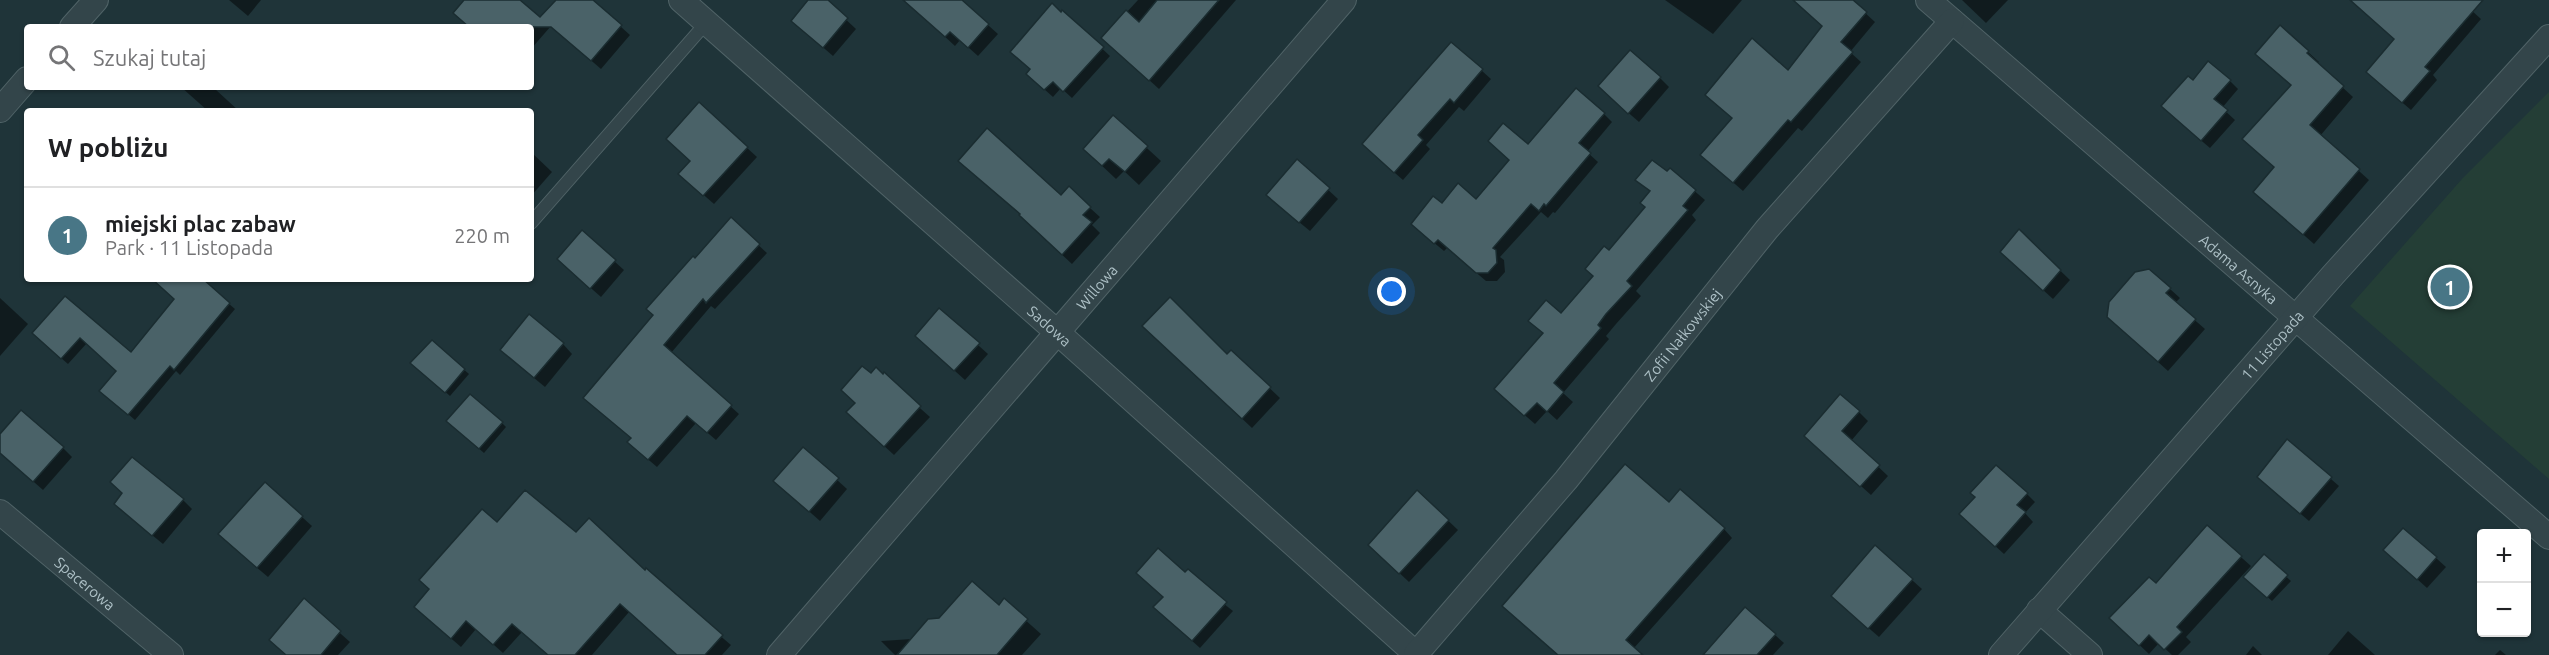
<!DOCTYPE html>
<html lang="pl">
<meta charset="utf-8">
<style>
body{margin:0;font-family:Ubuntu,sans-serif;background:#f2f2f2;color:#202124}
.controls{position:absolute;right:18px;bottom:18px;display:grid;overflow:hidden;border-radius:6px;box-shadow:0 2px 4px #0004}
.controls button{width:54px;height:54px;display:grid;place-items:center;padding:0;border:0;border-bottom:2px solid #e0e0e0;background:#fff;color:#202124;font:30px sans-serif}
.you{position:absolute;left:1392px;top:292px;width:21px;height:21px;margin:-15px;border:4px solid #fff;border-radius:50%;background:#1a73e8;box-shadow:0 0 0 9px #1a73e833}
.badge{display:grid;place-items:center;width:39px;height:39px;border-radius:50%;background:#487686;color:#fff;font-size:20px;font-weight:700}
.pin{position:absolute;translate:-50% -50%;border:3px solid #fff;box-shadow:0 2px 6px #0006}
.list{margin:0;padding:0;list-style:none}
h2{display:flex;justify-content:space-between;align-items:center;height:78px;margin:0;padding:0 24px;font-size:26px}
h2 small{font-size:20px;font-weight:400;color:#757577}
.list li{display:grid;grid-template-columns:39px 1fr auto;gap:18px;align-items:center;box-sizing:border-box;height:96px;padding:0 24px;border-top:2px solid #e0e0e0}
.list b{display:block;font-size:22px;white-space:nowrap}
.list p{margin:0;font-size:20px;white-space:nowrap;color:#757577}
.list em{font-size:20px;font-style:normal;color:#757577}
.icon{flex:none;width:33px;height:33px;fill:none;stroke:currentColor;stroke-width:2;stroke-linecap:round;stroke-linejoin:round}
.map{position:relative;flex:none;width:2549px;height:655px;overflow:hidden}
.search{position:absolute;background:#fff;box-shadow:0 2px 4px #0004;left:24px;top:24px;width:510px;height:66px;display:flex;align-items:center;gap:15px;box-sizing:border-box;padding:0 21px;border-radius:6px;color:#757577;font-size:22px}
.panel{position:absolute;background:#fff;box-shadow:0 2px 4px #0004;left:24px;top:108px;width:510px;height:174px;border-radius:6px}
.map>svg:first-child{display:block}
.green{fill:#243e36}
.shadow{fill:#0007}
.building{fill:#4a6268;stroke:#1a2c30;stroke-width:1.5}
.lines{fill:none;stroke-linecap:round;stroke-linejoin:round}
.service-casing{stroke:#506367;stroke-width:14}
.minor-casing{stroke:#506367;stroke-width:26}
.service{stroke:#33454a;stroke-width:12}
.minor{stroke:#33454a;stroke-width:24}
.labels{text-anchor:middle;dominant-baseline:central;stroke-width:5;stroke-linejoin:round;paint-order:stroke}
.street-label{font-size:15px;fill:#adc0c6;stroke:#18292e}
</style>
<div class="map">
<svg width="2549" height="655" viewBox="0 0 2549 655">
<rect width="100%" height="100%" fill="#1f3439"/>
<polygon class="green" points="2549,92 2549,479 2350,306 2462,179"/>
<g class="shadow">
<polygon points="229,0 261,0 248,16"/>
<polygon points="466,0 518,0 541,19 558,0 591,0 630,35 601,69 551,26 531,49 531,27 469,27"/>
<polygon points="811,0 825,0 856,29 833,56 803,30"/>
<polygon points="905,0 960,0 998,34 978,56 960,40 955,46"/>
<polygon points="1138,0 1236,0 1159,89 1103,38"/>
<polygon points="1665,0 1742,0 1713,34"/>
<polygon points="1821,0 1851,0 1875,22 1850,52 1861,62 1802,131 1798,128 1743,191 1712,164 1824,26"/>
<polygon points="1962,0 2008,0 1986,23"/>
<polygon points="2369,0 2460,0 2481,19 2433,75 2437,80 2411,110 2376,80 2396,39"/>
<polygon points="1063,12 1110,56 1072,98 1061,88 1053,97 1035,81 1031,70"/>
<polygon points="1452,44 1491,79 1464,111 1459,107 1426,145 1430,149 1403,180 1372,153"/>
<polygon points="2308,52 2319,62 2317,64 2353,97 2320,136 2369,180 2314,244 2255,192 2275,168 2292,86 2268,64"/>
<polygon points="1660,78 1669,87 1639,122 1609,96"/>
<polygon points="2230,81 2238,89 2222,108 2235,120 2210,148 2171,115 2193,82"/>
<polygon points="181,87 217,87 215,89 239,111 208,111"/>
<polygon points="699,104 757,157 714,204 690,183"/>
<polygon points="1604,114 1612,122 1587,152 1598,162 1555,213 1553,212 1548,218 1541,212 1500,257 1504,260 1505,272 1497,281 1486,281 1447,248 1444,251 1421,232 1442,205 1476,201 1528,146"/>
<polygon points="1113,117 1161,161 1139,185 1124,171 1116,179 1099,163"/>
<polygon points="531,152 552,172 531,196"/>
<polygon points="1297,161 1338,199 1310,231 1277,204"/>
<polygon points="1670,170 1705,200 1692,215 1696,220 1636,291 1641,296 1616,324 1606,336 1609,339 1563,393 1573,402 1557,420 1547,411 1535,424 1506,399 1561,315 1594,276 1609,252 1646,207 1651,192 1637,180 1667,173"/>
<polygon points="1061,197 1090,208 1100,217 1092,225 1100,233 1072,264 1030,225"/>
<polygon points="731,220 767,253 715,309 711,306 671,353 739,414 716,440 696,423 657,467 637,450 632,439 655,316 695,260"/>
<polygon points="2019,231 2070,280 2053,299 2011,261"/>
<polygon points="614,261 624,270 601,297 568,268"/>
<polygon points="2149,270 2180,298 2175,303 2205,329 2168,371 2118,326"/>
<polygon points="175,279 200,279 235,309 180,375 176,371 135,420 107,396 118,371 87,343 68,364 39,339 65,298 131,354 176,299"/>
<polygon points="0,298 28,324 0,356"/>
<polygon points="939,310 988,354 965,380 926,345"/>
<polygon points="1153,335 1227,356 1231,352 1280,398 1252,428"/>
<polygon points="432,342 469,374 450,396 417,367"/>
<polygon points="563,344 572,354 545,387 511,359"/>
<polygon points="876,369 930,417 894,455 858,422 857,403 871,376"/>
<polygon points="1859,412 1868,421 1851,441 1888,476 1871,495 1815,445"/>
<polygon points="502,423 506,427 484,453 453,426"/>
<polygon points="0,436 63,448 72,457 43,490 0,452"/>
<polygon points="2287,441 2339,486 2309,521 2267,485"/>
<polygon points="803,449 847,489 820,521 785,490"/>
<polygon points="265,484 312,526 268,577 229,544"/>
<polygon points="1418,492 1458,530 1409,582 1379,554"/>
<polygon points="2027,494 2035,502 2025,513 2033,522 2004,554 1970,523"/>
<polygon points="183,500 192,509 163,544 125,513"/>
<polygon points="1669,504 1724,529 1732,538 1634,648 1641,655 1559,655"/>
<polygon points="497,525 576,534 645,572 731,645 722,655 678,655 629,612 592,655 549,655 522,632 503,653 476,629 461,647 425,616"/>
<polygon points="2207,527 2251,566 2186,637 2191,642 2178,655 2172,655 2159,643 2149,654 2111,618 2156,585"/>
<polygon points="1875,547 1922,589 1879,637 1842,605"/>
<polygon points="2264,557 2291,581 2272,601 2245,577"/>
<polygon points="2436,558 2446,567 2427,588 2395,559"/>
<polygon points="1186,574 1233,611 1200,648 1163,615"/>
<polygon points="304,601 350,642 338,655 287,655"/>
<polygon points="1004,601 1041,634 1022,655 895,655 881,641 912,639 999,607"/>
<polygon points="2348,631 2375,655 2328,655"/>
<polygon points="1775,635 1784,643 1773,655 1722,655"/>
<polygon points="2253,646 2262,655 2246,655"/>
<polygon points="2500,650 2506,655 2495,655"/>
</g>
<g class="building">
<polygon points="464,0 520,0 540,17 556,0 593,0 622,25 591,61 551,27 469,27 453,13"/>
<polygon points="808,0 828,0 848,18 823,48 791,21"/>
<polygon points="903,0 962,0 989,24 968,48 950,32 945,37"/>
<polygon points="1157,0 1219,0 1149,81 1101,38 1126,10 1139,22"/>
<polygon points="1793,0 1853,0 1867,12 1841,42 1853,52 1791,122 1788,120 1733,183 1700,155 1732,118 1705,95 1752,38 1788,70 1822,26"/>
<polygon points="2350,0 2483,0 2425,67 2430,71 2402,103 2366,72 2394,39"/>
<polygon points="1052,3 1061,12 1062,10 1104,47 1063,92 1053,82 1044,90 1026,74 1030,69 1010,52"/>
<polygon points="2280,25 2309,51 2307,53 2344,86 2310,125 2360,169 2303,235 2253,192 2274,167 2242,139 2291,85 2255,54"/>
<polygon points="1451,42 1483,69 1454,103 1450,99 1418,135 1423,140 1394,173 1362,144"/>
<polygon points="1630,50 1661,77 1628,114 1598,86"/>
<polygon points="2208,61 2231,80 2214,99 2228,110 2201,141 2161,106 2188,76 2193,80"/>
<polygon points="1576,88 1605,113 1579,143 1591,153 1546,206 1544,204 1539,211 1531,204 1493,248 1496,250 1497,263 1488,273 1476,273 1438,240 1434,244 1411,224 1433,196 1442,203 1458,183 1476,199 1509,160 1488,141 1503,123 1528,144"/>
<polygon points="699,102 748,147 703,196 678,174 690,161 666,139"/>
<polygon points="1113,115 1148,146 1125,172 1109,159 1102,166 1083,149"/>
<polygon points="987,128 1061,195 1069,186 1091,207 1083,215 1092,222 1062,255 1019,215 1020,214 958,161"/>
<polygon points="1297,159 1330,188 1299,223 1266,195"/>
<polygon points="1652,160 1667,171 1670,168 1696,190 1683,206 1688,210 1627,281 1632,286 1606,314 1598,325 1601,328 1554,383 1564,392 1547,412 1537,403 1524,416 1494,389 1543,333 1528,321 1546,300 1561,313 1593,276 1585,269 1604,246 1609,250 1645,207 1640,203 1650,191 1635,180"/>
<polygon points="731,217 760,244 706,303 703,299 664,345 732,405 707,433 687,416 648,460 627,442 631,438 583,398 653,315 646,309 693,256 695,258"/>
<polygon points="2019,229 2061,270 2043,291 2000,252"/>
<polygon points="582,230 616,260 590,289 557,259"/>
<polygon points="2149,269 2171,288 2166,293 2196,319 2158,362 2107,317 2109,302 2135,272"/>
<polygon points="152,279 203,279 230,303 174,370 170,366 128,415 99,391 116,371 80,338 61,359 32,333 65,296 131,352 174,299"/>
<polygon points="1170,297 1227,354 1231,350 1271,387 1242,419 1142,326"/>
<polygon points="939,308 980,343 954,371 915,336"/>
<polygon points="529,314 564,343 534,378 500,350"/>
<polygon points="432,340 465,369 445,393 410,363"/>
<polygon points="862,366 871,373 876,367 883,374 884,372 921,406 884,447 846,412 855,403 841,390"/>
<polygon points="470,394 503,422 479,449 446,421"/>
<polygon points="1840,394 1860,411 1842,431 1880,465 1860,487 1804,436"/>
<polygon points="21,410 64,447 33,482 0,453 0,434"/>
<polygon points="2287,439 2332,477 2300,514 2257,477"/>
<polygon points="803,447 839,478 809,512 773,481"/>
<polygon points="132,457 184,499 152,536 114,504 122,493 110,482"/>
<polygon points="1625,464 1669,502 1680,489 1725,528 1626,640 1643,655 1558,655 1502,606"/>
<polygon points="1996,465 2028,493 2017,505 2026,512 1995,547 1959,514 1975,497 1970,493"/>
<polygon points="265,482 303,516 257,568 218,534"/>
<polygon points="525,490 576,532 589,518 645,570 646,568 723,635 705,655 677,655 620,604 575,655 548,655 512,624 493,645 466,621 451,639 414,607 429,589 419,580 482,509 497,522"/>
<polygon points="1417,490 1449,520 1399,574 1368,545"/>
<polygon points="2207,525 2242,556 2177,627 2182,632 2164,650 2149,635 2139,646 2109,618 2149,577 2156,583"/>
<polygon points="2403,528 2437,557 2417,580 2383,550"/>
<polygon points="1875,545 1913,579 1868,629 1831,596"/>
<polygon points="1158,548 1185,572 1188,569 1227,602 1192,641 1153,607 1163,597 1136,573"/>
<polygon points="2264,554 2288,575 2267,598 2243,577"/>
<polygon points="972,581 999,605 1004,598 1028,619 997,655 897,655 928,619 939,618"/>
<polygon points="304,598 341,631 321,655 286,655 269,640"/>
<polygon points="1745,607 1776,634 1757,655 1703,655"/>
</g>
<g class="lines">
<defs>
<polyline id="service" points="531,223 707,22"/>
<g id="minor">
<path id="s1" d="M681,0L1058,333L1417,655"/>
<path id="s2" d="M1928,0L2549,537"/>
<polyline points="72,27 96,0"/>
<polyline points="0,110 27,79"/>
<path id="s3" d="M0,512L171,655"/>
<polyline points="2039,610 2090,655"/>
<path id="s4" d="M1416,654L1566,480L1767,229L1952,21"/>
<path id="s5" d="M779,655L1344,0"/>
<path id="s6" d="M2001,655L2333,275L2549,37"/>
</g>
</defs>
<use href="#service" class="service-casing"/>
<use href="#minor" class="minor-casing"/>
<use href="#service" class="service"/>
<use href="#minor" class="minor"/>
</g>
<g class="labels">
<g class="street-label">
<text stroke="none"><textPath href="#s2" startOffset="411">Adama Asnyka</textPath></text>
<text stroke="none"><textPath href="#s5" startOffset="486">Willowa</textPath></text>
<text stroke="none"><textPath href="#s1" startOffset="492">Sadowa</textPath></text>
<text stroke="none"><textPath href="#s4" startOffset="416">Zofii Nałkowskiej</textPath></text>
<text stroke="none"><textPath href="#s6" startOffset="412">11 Listopada</textPath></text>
<text stroke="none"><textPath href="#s3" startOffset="111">Spacerowa</textPath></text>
</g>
</g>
</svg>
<div class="controls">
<button>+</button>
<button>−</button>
</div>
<div class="you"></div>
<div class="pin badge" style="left:2450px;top:287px">1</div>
<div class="search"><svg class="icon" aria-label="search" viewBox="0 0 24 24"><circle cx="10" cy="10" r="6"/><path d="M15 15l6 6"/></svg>Szukaj tutaj</div>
<section class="panel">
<h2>W pobliżu<small></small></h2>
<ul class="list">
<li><span class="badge">1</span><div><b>miejski plac zabaw</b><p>Park · 11 Listopada</p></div><em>220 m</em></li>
</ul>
</section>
</div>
